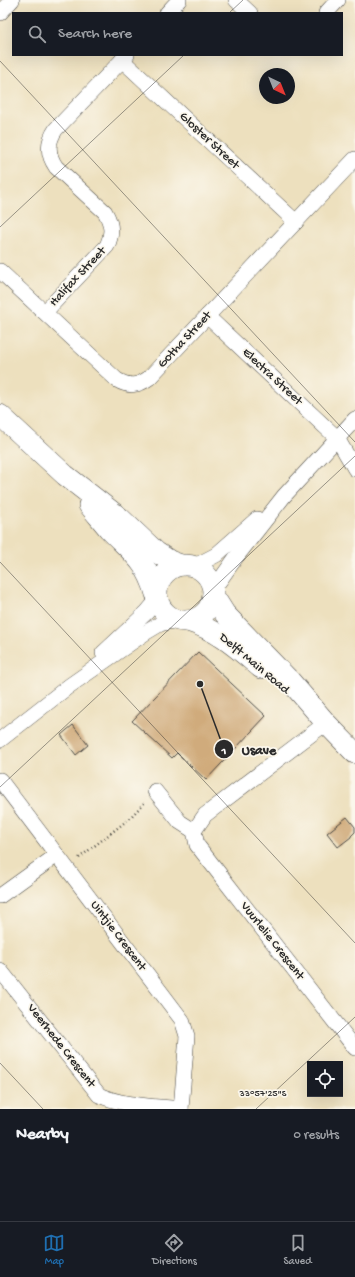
<!DOCTYPE html>
<meta charset="utf-8">
<style>
body{margin:0;font-family:"Gochi Hand",sans-serif;background:#242831;color:#f1f3f6}
.controls{position:absolute;right:12px;bottom:12px;display:grid;overflow:hidden;border-radius:0px;box-shadow:0 4px 16px #0002}
.controls button{width:36px;height:36px;display:grid;place-items:center;padding:0;border:0;border-bottom:1px solid #363941;background:#171b24;color:#f1f3f6;font:20px sans-serif}
.compass{position:absolute;left:259px;top:68px;width:36px;height:36px;border-radius:50%;background:#171b24;box-shadow:0 4px 16px #0002;rotate:137deg}
.list{margin:0;padding:0;list-style:none}
h2{display:flex;justify-content:space-between;align-items:center;height:52px;margin:0;padding:0 16px;font-size:17px}
h2 small{font-size:13px;font-weight:400;color:#9ea1a6}
.icon{flex:none;width:22px;height:22px;fill:none;stroke:currentColor;stroke-width:2;stroke-linecap:round;stroke-linejoin:round}
.map{position:relative;flex:none;width:355px;height:1109px;overflow:hidden}
.search{position:absolute;background:#171b24;box-shadow:0 4px 16px #0002;left:12px;right:12px;top:12px;height:44px;display:flex;align-items:center;gap:10px;box-sizing:border-box;padding:0 14px;border-radius:0px;color:#9ea1a6;font-size:15px}
.sheet{height:112px;background:#171b24}
nav{display:flex;justify-content:space-around;align-items:center;box-sizing:border-box;height:56px;border-top:1px solid #363941;background:#171b24;font-size:11px;color:#9ea1a6}
nav a{display:grid;justify-items:center;gap:2px}
nav .on{color:#1f6fb2}
.map>svg:first-child{display:block}
.building{fill:#d0ab7b}
.lines{fill:none;stroke-linecap:round;stroke-linejoin:round}
.street-casing{stroke:#484641;stroke-width:16}
.secondary-casing{stroke:#484641;stroke-width:22}
.path{stroke:#484641;stroke-width:2.5;stroke-dasharray:1 3;stroke-linecap:butt}
.street{stroke:#fff;stroke-width:15}
.secondary{stroke:#fff;stroke-width:21}
.ticks{fill:none;stroke:#2b2b2b;stroke-width:1;stroke-opacity:0.45}
.labels{text-anchor:middle;dominant-baseline:central;stroke-width:3.5;stroke-linejoin:round;paint-order:stroke}
.street-label{font-size:13px;fill:#2b2b2b;stroke:#fbf7ec}
.ticks-label{font-size:10px;text-anchor:middle;fill:#2b2b2b;stroke:#fbf7ec;stroke-width:3.5;stroke-linejoin:round;paint-order:stroke}
.leader{fill:none;stroke:#2b2b2b;stroke-width:1.5}
.callout-dot{fill:#2b2b2b;stroke:#fbf7ec;stroke-width:1.5}
.mark-label{font-size:12px;text-anchor:middle;font-weight:bold;fill:#fff}
.callout-label{font-size:14px;text-anchor:middle;font-weight:bold;fill:#2b2b2b;stroke:#fbf7ec;stroke-width:3.5;stroke-linejoin:round;paint-order:stroke}
</style>
<div class="map">
<svg width="355" height="1109" viewBox="0 0 355 1109">
<rect width="100%" height="100%" fill="#fbf7ec"/>
<filter id="ink" filterUnits="userSpaceOnUse"><feTurbulence type="fractalNoise" baseFrequency=".025" numOctaves="2"/><feDisplacementMap in="SourceGraphic" scale="8" xChannelSelector="R" yChannelSelector="G"/><feConvolveMatrix kernelMatrix="1 2 1 2 8 2 1 2 1" color-interpolation-filters="sRGB"/></filter>
<filter id="wash" filterUnits="userSpaceOnUse"><feTurbulence type="fractalNoise" baseFrequency=".012" numOctaves="4" result="noise"/><feDisplacementMap in="SourceGraphic" scale="16" xChannelSelector="R" yChannelSelector="G"/><feGaussianBlur stdDeviation="0.9" result="paint"/><feColorMatrix in="noise" values="0 0 0 0 0 0 0 0 0 0 0 0 0 0 0 0 0 1.4 0 .05"/><feComposite in="paint" operator="in"/></filter>
<g filter="url(#wash)">
<rect width="100%" height="100%" fill="#ede0be"/>
<g id="blocks">
<g class="building">
<polygon points="198,652 266,716 206,780 177,753 172,758 132,721"/>
<polygon points="73,725 88,745 76,755 61,735"/>
<polygon points="347,817 355,827 355,832 351,836 351,837 338,847 327,833"/>
</g>
</g>
</g>
<g filter="url(#ink)">
<use href="#blocks" fill-opacity="0" stroke="#484641" stroke-width="1"/>
<g class="lines">
<defs>
<g id="street">
<polyline points="236,0 250,13"/>
<polyline points="0,13 12,0"/>
<polyline points="167,13 179,0"/>
<polyline points="326,13 338,0"/>
<polyline points="122,60 296,222"/>
<path d="M0,271L117,380C129,387 138,386 149,378L355,159"/>
<path d="M45,312L107,246C113,234 112,224 105,212L56,167C47,154 47,142 56,129L127,55"/>
<polyline points="207,316 337,438 355,469"/>
<polyline points="195,566 216,555 257,519"/>
<polyline points="213,590 237,556 284,496 355,419"/>
<polyline points="103,653 147,612 157,600"/>
<polyline points="0,740 69,686 145,633 160,624 176,620"/>
<polyline points="0,780 182,1020 187,1036 181,1109"/>
<polyline points="155,791 180,822 194,831 197,845 355,1048"/>
<polyline points="194,831 205,815 326,723"/>
<polyline points="0,896 57,855"/>
<path d="M0,970L99,1095C123,1106 154,1106 181,1109"/>
</g>
<g id="secondary">
<polyline points="0,415 65,475 120,518 156,552 170,561 181,565"/>
<path d="M89,505C96,513 102,521 109,529C131,552 147,561 156,594"/>
<circle cx="185" cy="593" r="28"/>
<polyline points="213,595 225,614 291,682 326,723 355,753"/>
<path d="M188,621C219,631 236,647 261,668"/>
</g>
</defs>
<use href="#street" class="street-casing"/>
<use href="#secondary" class="secondary-casing"/>
<polyline class="path" points="79,858 129,819 144,803"/>
<use href="#street" class="street"/>
<use href="#secondary" class="secondary"/>
</g>
</g>
<path class="ticks" d="M229,13L243,0M0,61L355,442M0,227L184,55M0,562L355,943M0,787L355,456M0,1063L43,1109M256,1109L355,1017"/>
<g class="labels">
<g class="street-label">
<text transform="translate(209 141) rotate(43)">Gloster Street</text>
<text transform="translate(78 277) rotate(-47)">Halifax Street</text>
<text transform="translate(185 340) rotate(-47)">Gotha Street</text>
<text transform="translate(272 377) rotate(43)">Electra Street</text>
<text transform="translate(254 664) rotate(40)">Delft Main Road</text>
<text transform="translate(118 936) rotate(53)">Uintjie Crescent</text>
<text transform="translate(272 941) rotate(52)">Vuurlelie Crescent</text>
<text transform="translate(61 1046) rotate(52)">Veerhede Crescent</text>
</g>
</g>
<g class="ticks-label">
<text x="263" y="1096">33°57'25"S</text>
</g>
<path class="leader" d="M200 684L224 749"/>
<g class="callout-dot">
<circle cx="200" cy="684" r="4"/>
<circle cx="224" cy="749" r="10"/>
</g>
<g class="mark-label">
<text x="224" y="754">1</text>
</g>
<g class="callout-label">
<text x="259" y="754">Usave</text>
</g>
</svg>
<div class="controls">
<button><svg class="icon" aria-label="locate" viewBox="0 0 24 24"><circle cx="12" cy="12" r="6"/><path d="M12 2v4M12 18v4M2 12h4M18 12h4"/></svg></button>
</div>
<svg class="compass" viewBox="-18 -18 36 36"><path d="M0-13l5 13h-10z" fill="#e53935"/><path d="M0 13l5-13h-10z" fill="#9ea1a6"/></svg>
<div class="search"><svg class="icon" aria-label="search" viewBox="0 0 24 24"><circle cx="10" cy="10" r="6"/><path d="M15 15l6 6"/></svg>Search here</div>
</div>
<section class="sheet">
<h2>Nearby<small>0 results</small></h2>
<ul class="list">
</ul>
</section>
<nav>
<a class="on"><svg class="icon" aria-label="map" viewBox="0 0 24 24"><path d="M3 6l6-2 6 2 6-2v14l-6 2-6-2-6 2zM9 4v14M15 6v14"/></svg>Map</a>
<a><svg class="icon" aria-label="directions" viewBox="0 0 24 24"><path d="M12 3l9 9-9 9-9-9zM9 14v-3h6M13 9l2 2-2 2"/></svg>Directions</a>
<a><svg class="icon" aria-label="saved" viewBox="0 0 24 24"><path d="M7 4h10v16l-5-4-5 4z"/></svg>Saved</a>
</nav>
